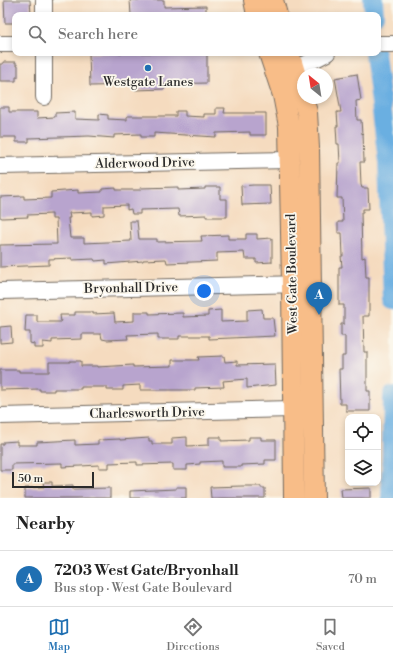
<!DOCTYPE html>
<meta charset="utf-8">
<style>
body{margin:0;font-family:"Libre Bodoni",serif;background:#f6f6f6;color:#222}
.controls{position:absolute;right:12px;bottom:12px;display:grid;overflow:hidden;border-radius:8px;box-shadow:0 2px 6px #0003}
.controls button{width:36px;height:36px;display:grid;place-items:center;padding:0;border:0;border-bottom:1px solid #e0e0e0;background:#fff;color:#222;font:20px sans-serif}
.compass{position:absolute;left:297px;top:68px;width:36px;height:36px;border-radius:50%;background:#fff;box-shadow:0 2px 6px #0003;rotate:330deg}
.scale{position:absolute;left:12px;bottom:10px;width:82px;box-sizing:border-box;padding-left:4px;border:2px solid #2b2b2b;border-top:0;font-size:11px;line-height:14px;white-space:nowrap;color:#2b2b2b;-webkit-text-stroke:3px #fbf7ec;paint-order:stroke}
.you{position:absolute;left:204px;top:291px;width:14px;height:14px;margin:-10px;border:3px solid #fff;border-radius:50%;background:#1a73e8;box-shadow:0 0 0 6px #1a73e833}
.badge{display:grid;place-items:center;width:26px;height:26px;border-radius:50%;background:#1f6fb2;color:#fff;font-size:13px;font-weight:700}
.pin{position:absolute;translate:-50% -33px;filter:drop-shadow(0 1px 2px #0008)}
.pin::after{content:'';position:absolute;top:21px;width:14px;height:12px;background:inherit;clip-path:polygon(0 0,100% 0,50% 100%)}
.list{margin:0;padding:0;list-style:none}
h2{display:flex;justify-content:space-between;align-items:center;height:52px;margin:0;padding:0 16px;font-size:17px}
h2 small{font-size:13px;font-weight:400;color:#767676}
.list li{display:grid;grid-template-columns:26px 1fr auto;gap:12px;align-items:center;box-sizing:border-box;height:56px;padding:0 16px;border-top:1px solid #e0e0e0}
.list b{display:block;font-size:15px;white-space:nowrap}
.list p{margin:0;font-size:13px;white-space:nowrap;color:#767676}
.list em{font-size:13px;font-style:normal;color:#767676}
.icon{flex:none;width:22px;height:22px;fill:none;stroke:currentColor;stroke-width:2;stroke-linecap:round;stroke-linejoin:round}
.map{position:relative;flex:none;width:393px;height:498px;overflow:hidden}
.search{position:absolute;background:#fff;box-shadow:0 2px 6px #0003;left:12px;right:12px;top:12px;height:44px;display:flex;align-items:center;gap:10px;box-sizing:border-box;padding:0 14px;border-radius:8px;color:#767676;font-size:15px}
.sheet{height:108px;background:#fff}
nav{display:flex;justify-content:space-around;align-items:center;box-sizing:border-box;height:56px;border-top:1px solid #e0e0e0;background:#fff;font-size:11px;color:#767676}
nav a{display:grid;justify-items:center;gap:2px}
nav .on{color:#1f6fb2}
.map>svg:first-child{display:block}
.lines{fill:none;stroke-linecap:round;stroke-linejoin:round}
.river{stroke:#6bafe1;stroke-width:20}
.building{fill:#b8a4ce}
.minor-casing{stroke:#72695f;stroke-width:18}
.major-casing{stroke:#72695f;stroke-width:22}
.minor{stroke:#fff;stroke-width:16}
.major{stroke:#f8bd88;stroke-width:20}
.poi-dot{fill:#1f6fb2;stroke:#fbf7ec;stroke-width:1.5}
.labels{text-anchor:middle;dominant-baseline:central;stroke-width:3.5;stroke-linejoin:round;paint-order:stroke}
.poi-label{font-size:13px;fill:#2b2b2b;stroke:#fbf7ec}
.street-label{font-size:13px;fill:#2b2b2b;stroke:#fbf7ec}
</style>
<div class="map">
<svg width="393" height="498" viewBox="0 0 393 498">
<rect width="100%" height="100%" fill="#fbf7ec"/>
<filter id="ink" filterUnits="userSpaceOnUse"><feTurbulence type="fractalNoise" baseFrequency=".025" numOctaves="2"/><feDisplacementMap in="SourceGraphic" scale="8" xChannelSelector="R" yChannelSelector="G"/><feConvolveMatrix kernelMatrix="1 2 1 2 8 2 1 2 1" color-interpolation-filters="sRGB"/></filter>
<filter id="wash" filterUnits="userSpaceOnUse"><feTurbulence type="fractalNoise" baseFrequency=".012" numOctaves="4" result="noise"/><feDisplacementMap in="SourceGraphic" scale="16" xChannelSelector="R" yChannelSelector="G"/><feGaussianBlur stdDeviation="0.9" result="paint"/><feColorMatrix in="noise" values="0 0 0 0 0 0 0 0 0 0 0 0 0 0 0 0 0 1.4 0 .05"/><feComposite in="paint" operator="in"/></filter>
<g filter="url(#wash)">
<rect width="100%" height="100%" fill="#f5dbbf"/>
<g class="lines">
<g class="river">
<polyline points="373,0 374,15"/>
<polyline points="375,53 388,162 393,300"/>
<polyline points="391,498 393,396"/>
</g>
</g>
<g id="blocks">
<g class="building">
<polygon points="4,0 30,0 31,15 15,15 15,23 5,23"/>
<polygon points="130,0 164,0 164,7 206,6 206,15 131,15"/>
<polygon points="89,53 207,53 207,83 164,84 165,89 135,90 134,85 90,86"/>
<polygon points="3,62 16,62 16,65 18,65 18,77 16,77 16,81 0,81 0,64 3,64"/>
<polygon points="357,74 361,100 356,101 357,120 361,120 362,134 363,133 364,162 360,162 361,185 362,188 368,188 369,209 363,209 363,212 361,212 362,258 365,257 366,277 369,277 369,316 363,316 364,352 367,352 367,391 370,391 370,411 346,411 346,404 340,404 339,369 342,369 342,356 345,356 345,336 341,336 341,324 344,324 344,305 339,305 339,267 342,267 341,256 343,256 342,233 338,233 338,222 343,222 342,198 337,198 338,163 340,163 339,144 337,144 336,126 338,126 337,112 341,112 335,78"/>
<polygon points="0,107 9,107 9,112 37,112 37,118 55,117 55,113 75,112 75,119 99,120 99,114 108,115 108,119 127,120 127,116 176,116 176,111 185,111 185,116 204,117 204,114 216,114 216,108 225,108 224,113 266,113 266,135 250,135 250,132 216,133 216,137 154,133 154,137 141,137 141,134 114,135 114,138 89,136 29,138 29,142 16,142 16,137 0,137"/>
<polygon points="253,185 270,185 271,204 242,205 241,186"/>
<polygon points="178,187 178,190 205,189 205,187 220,187 220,199 227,199 227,217 206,217 206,215 179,216 178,209 140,210 140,214 132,214 131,209 127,210 127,205 104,206 104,215 92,216 92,212 69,213 70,218 68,218 70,238 84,238 84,243 131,241 130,221 137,221 139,239 157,239 157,242 202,241 201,236 228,235 228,239 246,239 246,234 257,234 257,239 272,238 272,262 256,263 256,259 245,259 244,252 217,253 217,261 167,263 166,259 143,260 143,261 106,264 106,260 95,261 94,259 72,260 72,258 49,259 49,265 0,267 0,245 57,244 56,219 52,219 52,214 27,215 28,217 2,218 0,217 0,197 24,196 24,199 51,198 51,192 78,190 78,193 102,192 102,189 116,188 116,190 141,190 140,188"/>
<polygon points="262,309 263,318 273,318 275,336 209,339 209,336 179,336 179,339 158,339 158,334 127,335 128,339 107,340 102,339 101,334 82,334 82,339 52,340 52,343 43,342 43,348 34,348 34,344 30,343 30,332 25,332 26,315 37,315 37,322 61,322 60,315 75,315 75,312 93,312 93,314 114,313 115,322 134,321 134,312 149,312 149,314 183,313 183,317 208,316 208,311 221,310 221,322 247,321 247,310"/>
<polygon points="11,326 12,342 0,343 0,327"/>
<polygon points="224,356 225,362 237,361 237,365 275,364 276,385 247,388 247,379 223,381 224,387 195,388 195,390 140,390 140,385 123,386 123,390 107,390 107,387 81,387 81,389 54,389 54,391 40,391 40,389 0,390 0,370 19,370 19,372 49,372 49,362 70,362 70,361 81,361 81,366 97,366 97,367 133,365 133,367 172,366 172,360 199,360 198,357"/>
<polygon points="187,437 187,446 209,445 209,437 221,437 221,441 249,440 249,437 261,437 261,440 276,440 276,460 265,460 265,464 241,465 241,467 222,467 222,461 200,462 200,464 187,465 187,470 173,470 173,464 137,465 137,462 109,463 109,468 99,468 99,465 62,467 62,463 12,464 12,470 0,470 0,444 3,444 3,442 17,441 17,445 37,445 37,442 75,440 75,445 98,444 98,440 120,439 120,440 149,438 149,441 152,441 152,444 172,444 172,438"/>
<polygon points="43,482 52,482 52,486 73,485 73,489 110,488 110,498 25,498 25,488 44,487"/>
<polygon points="242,486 261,486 261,488 265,488 265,498 211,498 210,487"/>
<polygon points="176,487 186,487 186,498 130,498 130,491 176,489"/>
<polygon points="371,488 371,498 342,498 341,489"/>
</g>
</g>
</g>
<g filter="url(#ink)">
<use href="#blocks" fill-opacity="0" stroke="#72695f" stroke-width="1"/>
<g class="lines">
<defs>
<g id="minor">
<polyline points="44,0 44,15"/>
<polyline points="0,44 15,44"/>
<polyline points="378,44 393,44"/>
<polyline points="283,72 306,64 327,53"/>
<polyline points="44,97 44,53"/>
<polyline points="0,166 290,160"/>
<polyline points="0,291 303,284"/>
<polyline points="0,416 293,409"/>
</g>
<g id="major">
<polyline points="254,0 257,15"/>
<polyline points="273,0 277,15"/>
<polyline points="269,53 283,95 289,126 292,285 294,498"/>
<polyline points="289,53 307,112 309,148 314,498"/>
</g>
</defs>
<use href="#minor" class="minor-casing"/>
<use href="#major" class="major-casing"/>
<use href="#minor" class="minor"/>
<use href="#major" class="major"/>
</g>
</g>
<circle class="poi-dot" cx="148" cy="68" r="4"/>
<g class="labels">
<g class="poi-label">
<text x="148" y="82">Westgate Lanes</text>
</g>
<g class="street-label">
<text transform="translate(145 163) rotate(-1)">Alderwood Drive</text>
<text transform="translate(292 274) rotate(-91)">West Gate Boulevard</text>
<text transform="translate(131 288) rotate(-1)">Bryonhall Drive</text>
<text transform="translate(147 413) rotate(-1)">Charlesworth Drive</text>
</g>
</g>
</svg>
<div class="controls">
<button><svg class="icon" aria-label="locate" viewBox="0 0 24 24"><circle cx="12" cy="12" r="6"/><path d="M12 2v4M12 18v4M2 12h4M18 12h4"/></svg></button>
<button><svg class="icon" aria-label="layers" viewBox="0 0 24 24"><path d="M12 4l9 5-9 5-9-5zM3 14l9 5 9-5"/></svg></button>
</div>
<svg class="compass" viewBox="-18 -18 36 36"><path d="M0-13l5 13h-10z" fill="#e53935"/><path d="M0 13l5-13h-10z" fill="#767676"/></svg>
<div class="scale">50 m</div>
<div class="you"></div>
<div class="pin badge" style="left:319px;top:315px">A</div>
<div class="search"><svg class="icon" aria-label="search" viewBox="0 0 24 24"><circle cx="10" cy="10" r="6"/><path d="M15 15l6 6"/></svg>Search here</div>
</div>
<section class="sheet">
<h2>Nearby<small></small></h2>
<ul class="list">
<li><span class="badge">A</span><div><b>7203 West Gate/Bryonhall</b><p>Bus stop · West Gate Boulevard</p></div><em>70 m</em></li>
</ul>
</section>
<nav>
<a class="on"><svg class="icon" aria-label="map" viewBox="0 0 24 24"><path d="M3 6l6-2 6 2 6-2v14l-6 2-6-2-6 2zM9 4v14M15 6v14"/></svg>Map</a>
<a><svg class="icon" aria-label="directions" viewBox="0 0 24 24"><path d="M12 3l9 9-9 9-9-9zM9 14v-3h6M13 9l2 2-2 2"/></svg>Directions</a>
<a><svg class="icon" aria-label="saved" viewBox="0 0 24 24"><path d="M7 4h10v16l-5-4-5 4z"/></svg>Saved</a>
</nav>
